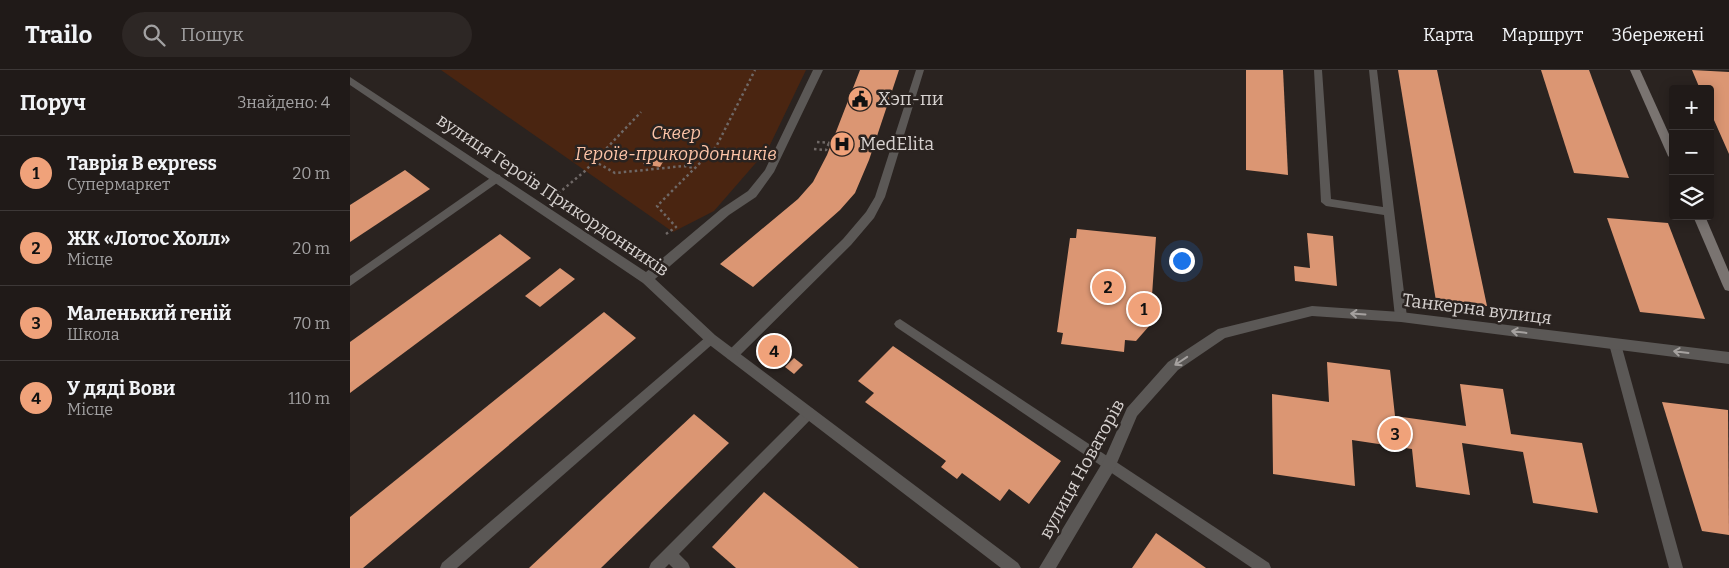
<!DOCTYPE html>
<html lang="uk">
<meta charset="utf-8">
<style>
body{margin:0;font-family:Bitter,serif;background:#2d2725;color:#f1f3f6}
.controls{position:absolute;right:15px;top:15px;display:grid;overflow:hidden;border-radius:5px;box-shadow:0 2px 12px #0003}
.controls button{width:45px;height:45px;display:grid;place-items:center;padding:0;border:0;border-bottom:1px solid #3d3837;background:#201a18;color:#f1f3f6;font:25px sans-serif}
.you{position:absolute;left:831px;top:190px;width:18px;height:18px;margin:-12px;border:4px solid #fff;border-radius:50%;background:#1a73e8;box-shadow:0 0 0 8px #1a73e833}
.badge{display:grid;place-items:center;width:32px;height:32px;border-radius:50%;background:#f0a27a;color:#111;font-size:16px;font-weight:700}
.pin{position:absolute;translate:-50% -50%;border:2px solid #fff;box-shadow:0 1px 5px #0006}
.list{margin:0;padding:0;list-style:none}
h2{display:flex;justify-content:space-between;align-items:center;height:65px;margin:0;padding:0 20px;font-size:21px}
h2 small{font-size:16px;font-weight:400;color:#a2a1a2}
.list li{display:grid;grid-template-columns:32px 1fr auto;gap:15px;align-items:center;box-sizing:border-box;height:75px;padding:0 20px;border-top:1px solid #3d3837}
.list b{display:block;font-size:19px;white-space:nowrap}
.list p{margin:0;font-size:16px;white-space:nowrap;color:#a2a1a2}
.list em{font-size:16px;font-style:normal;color:#a2a1a2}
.icon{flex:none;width:28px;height:28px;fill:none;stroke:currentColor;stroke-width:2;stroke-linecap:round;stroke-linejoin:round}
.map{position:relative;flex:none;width:1379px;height:498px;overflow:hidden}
header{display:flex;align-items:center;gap:30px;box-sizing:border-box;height:70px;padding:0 25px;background:#201a18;border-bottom:1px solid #3d3837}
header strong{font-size:24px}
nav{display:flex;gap:28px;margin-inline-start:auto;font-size:18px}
.search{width:350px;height:45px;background:#2d2725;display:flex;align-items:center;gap:12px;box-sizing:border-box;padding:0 18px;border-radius:28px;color:#a2a1a2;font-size:19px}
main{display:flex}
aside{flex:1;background:#201a18}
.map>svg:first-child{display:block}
.green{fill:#4a2511}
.building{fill:#db9673}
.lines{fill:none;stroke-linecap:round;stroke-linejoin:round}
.path{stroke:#6f6866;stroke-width:2.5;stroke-dasharray:2.5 3;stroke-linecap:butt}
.lane{fill:#5b5856;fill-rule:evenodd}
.street{fill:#5b5856;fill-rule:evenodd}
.secondary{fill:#7a7471;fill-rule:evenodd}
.oneway{stroke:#a5a19f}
.labels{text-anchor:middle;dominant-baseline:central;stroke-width:5;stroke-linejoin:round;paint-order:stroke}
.poi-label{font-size:18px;fill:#d7d2d0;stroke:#2a2320;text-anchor:start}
.park-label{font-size:18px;font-style:italic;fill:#fdc4a8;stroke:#2a2320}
.street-label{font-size:18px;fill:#d7d2d0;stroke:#2a2320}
</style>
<header>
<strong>Trailo</strong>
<div class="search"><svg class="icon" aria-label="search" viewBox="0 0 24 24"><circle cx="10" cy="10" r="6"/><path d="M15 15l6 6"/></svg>Пошук</div>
<nav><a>Карта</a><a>Маршрут</a><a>Збережені</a></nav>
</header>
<main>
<aside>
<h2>Поруч<small>Знайдено: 4</small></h2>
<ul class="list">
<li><span class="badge">1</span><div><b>Таврія В express</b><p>Супермаркет</p></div><em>20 m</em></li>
<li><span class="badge">2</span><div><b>ЖК «Лотос Холл»</b><p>Місце</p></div><em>20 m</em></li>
<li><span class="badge">3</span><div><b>Маленький геній</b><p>Школа</p></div><em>70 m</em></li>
<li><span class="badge">4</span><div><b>У дяді Вови</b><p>Місце</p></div><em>110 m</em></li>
</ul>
</aside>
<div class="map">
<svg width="1379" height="498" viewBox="0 0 1379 498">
<rect width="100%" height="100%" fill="#2a2320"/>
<polygon class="green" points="91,0 456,0 418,79 364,141 323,162"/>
<g class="building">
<polygon points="510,0 549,0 519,90 505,123 490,140 403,217 370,194 448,129 463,112 477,85"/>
<polygon points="896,0 933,0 938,105 896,100"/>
<polygon points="1048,0 1087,0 1137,236 1086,231"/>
<polygon points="1191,0 1239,0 1279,108 1224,103"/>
<polygon points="1342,0 1379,2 1379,84 1360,41 1360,19 1350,19"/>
<polygon points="297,88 314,90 310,97 293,94"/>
<polygon points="55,100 80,119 0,172 0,135"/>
<polygon points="1257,148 1318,153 1355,249 1290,242"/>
<polygon points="727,159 806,167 800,255 786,271 775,270 774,282 711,274 713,263 707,262 720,168 726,168"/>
<polygon points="957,163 983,166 987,216 945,211 944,196 960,198"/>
<polygon points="150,164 181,188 0,323 0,272"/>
<polygon points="210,198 225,209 190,237 175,226"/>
<polygon points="254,242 286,268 13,498 0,498 0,447"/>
<polygon points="421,272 435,282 427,290 413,281"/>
<polygon points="543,276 711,391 679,434 659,419 650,431 612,403 607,409 591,397 596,391 515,332 524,323 508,311"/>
<polygon points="444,288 453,295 444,304 435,297"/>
<polygon points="977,292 1040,300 1045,346 1116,356 1110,314 1153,319 1161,364 1232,373 1248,443 1183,433 1173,382 1112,373 1120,425 1066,417 1062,379 1002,370 1005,416 923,404 922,324 979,332"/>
<polygon points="1312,332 1378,340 1379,465 1352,461"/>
<polygon points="344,344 379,373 251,498 179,498"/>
<polygon points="414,422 509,498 386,498 362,477"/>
<polygon points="806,463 856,498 782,498"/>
</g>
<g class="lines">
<g class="path">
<polyline points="467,72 482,73"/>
<polyline points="464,79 476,80 479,73"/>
<polyline points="244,91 265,103 334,96 344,98"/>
<polyline points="204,127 235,101 291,42"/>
<polyline points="316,164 326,157 307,136 366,77 405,0"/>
</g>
<g class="lane">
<polygon points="566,0 574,0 535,127 524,148 501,175 386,289 382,290 378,289 376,285 378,281 493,169 516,142 525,127"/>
<polygon points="964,0 972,0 981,129 1033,137 1019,0 1027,0 1057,247 1055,250 1047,250 1045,247 1034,145 976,136 971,132"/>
<polygon points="146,104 150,105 151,108 150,111 0,216 0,206"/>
<polygon points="550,249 919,493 921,498 902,498 546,257 544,254 546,251"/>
<polygon points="361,264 365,266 367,269 365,272 107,498 90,498 92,493 357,266"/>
<polygon points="1265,269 1269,270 1271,274 1333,498 1319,498 1259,274 1261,270"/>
<polygon points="459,337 463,339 465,343 463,347 329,484 338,493 340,498 323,498 319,494 315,498 299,498 301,493 455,339"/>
</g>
<g class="street">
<polygon points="463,0 473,0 424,102 406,127 379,145 305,209 365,265 668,493 671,498 651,498 357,273 293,213 0,15 0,7 296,202 371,139 398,121 415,100"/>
<polygon points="962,236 1051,242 1379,282 1379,294 1051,252 962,246 875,268 828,300 787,346 764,400 706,498 689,498 754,390 777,338 818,292 868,259"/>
</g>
<g class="secondary">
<polygon points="1280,0 1290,0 1323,73 1323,90 1318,86"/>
<polygon points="1343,146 1355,146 1379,202 1379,221 1375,220 1373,216"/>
</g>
</g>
<defs><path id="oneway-shaft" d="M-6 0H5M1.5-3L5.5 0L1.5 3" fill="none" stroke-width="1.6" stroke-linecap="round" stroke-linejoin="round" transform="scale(1.25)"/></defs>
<g class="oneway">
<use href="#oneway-shaft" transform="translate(1008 244) rotate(-176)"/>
<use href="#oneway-shaft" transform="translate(1169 262) rotate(-173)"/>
<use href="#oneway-shaft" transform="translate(1331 282) rotate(-173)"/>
<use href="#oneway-shaft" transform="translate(831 291) rotate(146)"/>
</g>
<defs>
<symbol id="civic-disc" viewBox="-11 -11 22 22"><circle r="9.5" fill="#f0a27a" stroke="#2a2320"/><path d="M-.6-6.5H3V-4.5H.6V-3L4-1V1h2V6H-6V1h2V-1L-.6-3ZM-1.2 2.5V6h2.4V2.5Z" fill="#111"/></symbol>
<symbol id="hospital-disc" viewBox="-11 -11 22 22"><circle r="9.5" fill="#f0a27a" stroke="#2a2320"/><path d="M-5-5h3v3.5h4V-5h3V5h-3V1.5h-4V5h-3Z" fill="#111"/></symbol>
</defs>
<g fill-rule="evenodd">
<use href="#civic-disc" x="496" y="15" width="28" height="28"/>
<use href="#hospital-disc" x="478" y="60" width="28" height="28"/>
</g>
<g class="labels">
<g class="poi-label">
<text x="528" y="29">Хэп-пи</text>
<text x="510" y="74">MedElita</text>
</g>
<g class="park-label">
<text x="326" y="63">Сквер<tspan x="326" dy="21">Героїв-прикордонників</tspan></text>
</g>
<g class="street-label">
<text transform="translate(203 125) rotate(34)">вулиця Героїв Прикордонників</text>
<text transform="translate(1127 239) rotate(7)">Танкерна вулиця</text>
<text transform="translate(732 399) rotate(-61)">вулиця Новаторів</text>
</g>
</g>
</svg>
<div class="controls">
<button>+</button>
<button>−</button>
<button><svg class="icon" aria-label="layers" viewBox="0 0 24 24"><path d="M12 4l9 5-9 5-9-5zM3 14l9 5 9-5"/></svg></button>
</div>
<div class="you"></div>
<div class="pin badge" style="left:794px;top:239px">1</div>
<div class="pin badge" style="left:758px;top:217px">2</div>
<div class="pin badge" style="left:1045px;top:364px">3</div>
<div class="pin badge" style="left:424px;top:281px">4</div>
</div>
</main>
